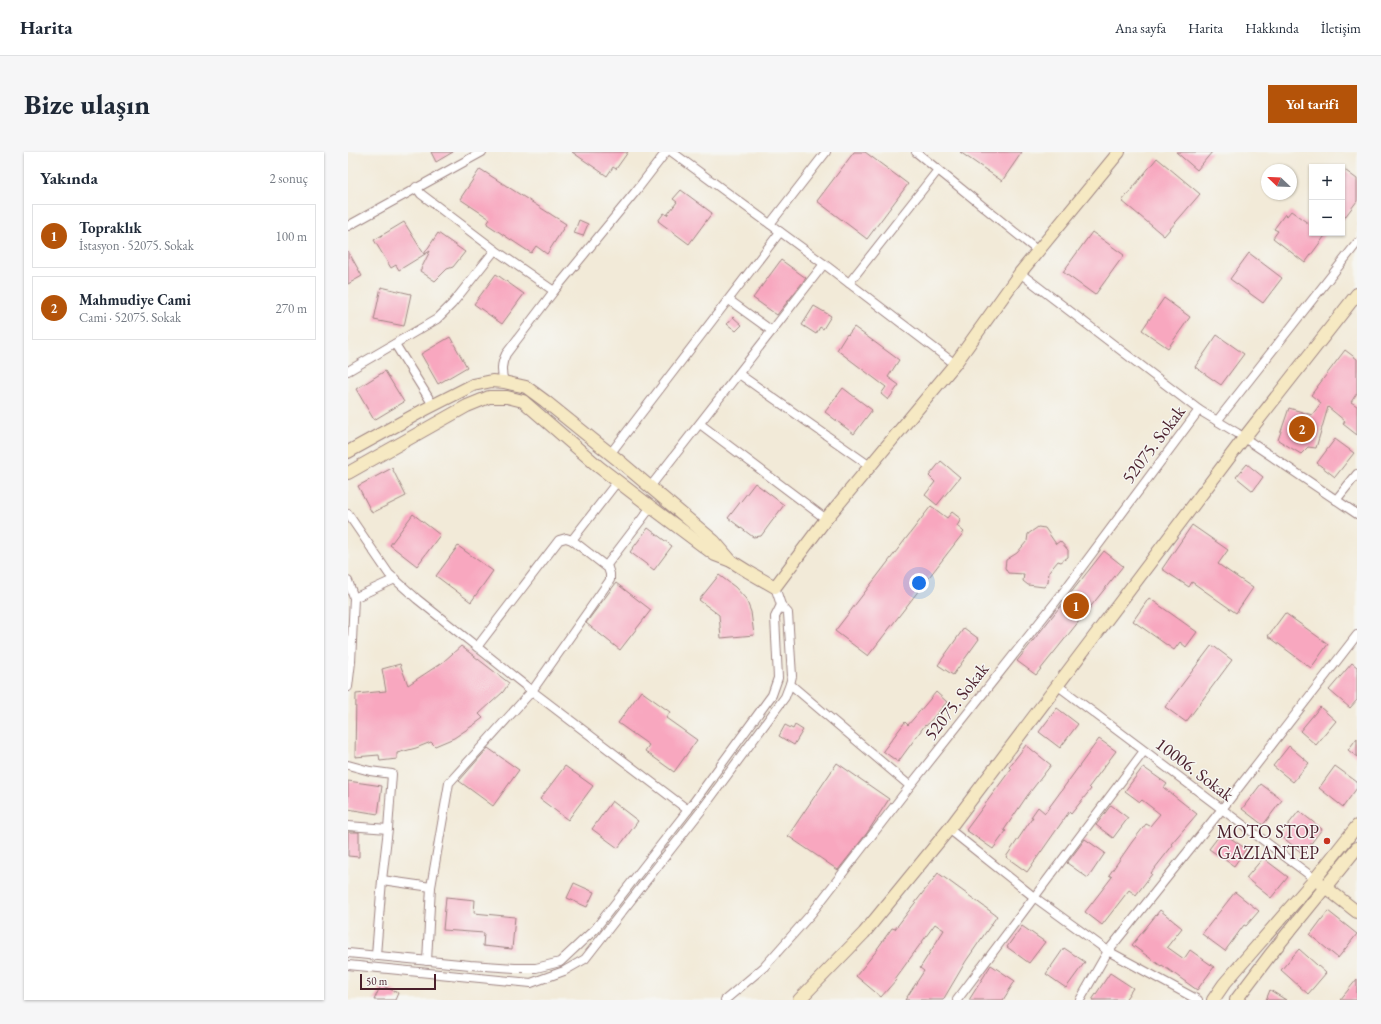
<!DOCTYPE html>
<html lang="tr">
<meta charset="utf-8">
<style>
body{margin:0;font-family:"EB Garamond",serif;background:#f6f6f7;color:#1f2937}
.controls{position:absolute;right:12px;top:12px;display:grid;overflow:hidden;border-radius:0px;box-shadow:0 1px 3px #0004}
.controls button{width:36px;height:36px;display:grid;place-items:center;padding:0;border:0;border-bottom:1px solid #e0e1e3;background:#fff;color:#1f2937;font:20px sans-serif}
.compass{position:absolute;left:913px;top:12px;width:36px;height:36px;border-radius:50%;background:#fff;box-shadow:0 1px 3px #0004;rotate:293deg}
.scale{position:absolute;left:12px;bottom:10px;width:76px;box-sizing:border-box;padding-left:4px;border:2px solid #4a1f2b;border-top:0;font-size:11px;line-height:14px;white-space:nowrap;color:#4a1f2b;-webkit-text-stroke:3px #f6f6f2;paint-order:stroke}
.you{position:absolute;left:571px;top:431px;width:14px;height:14px;margin:-10px;border:3px solid #fff;border-radius:50%;background:#1a73e8;box-shadow:0 0 0 6px #1a73e833}
.badge{display:grid;place-items:center;width:26px;height:26px;border-radius:50%;background:#b45309;color:#fff;font-size:13px;font-weight:700}
.pin{position:absolute;translate:-50% -50%;border:2px solid #fff;box-shadow:0 1px 4px #0006}
.list{margin:0;padding:0;list-style:none}
h2{display:flex;justify-content:space-between;align-items:center;height:52px;margin:0;padding:0 16px;font-size:17px}
h2 small{font-size:13px;font-weight:400;color:#747a83}
.list li{display:grid;grid-template-columns:26px 1fr auto;gap:12px;align-items:center;box-sizing:border-box;height:64px;margin:0 8px 8px;padding:0 8px;border:1px solid #e0e1e3;border-radius:0px}
.list b{display:block;font-size:15px;white-space:nowrap}
.list p{margin:0;font-size:13px;white-space:nowrap;color:#747a83}
.list em{font-size:13px;font-style:normal;color:#747a83}
.map{position:relative;flex:none;width:1009px;height:848px;overflow:hidden;border-radius:0px}
header{display:flex;align-items:center;gap:24px;box-sizing:border-box;height:56px;padding:0 20px;background:#fff;border-bottom:1px solid #e0e1e3}
header strong{font-size:19px}
nav{display:flex;gap:22px;margin-inline-start:auto;font-size:14px}
.intro{display:flex;align-items:center;justify-content:space-between;box-sizing:border-box;height:96px;padding:0 24px}
h1{margin:0;font-size:28px}
.button{padding:10px 18px;border-radius:0px;background:#b45309;color:#fff;font-size:14px;font-weight:700}
main{display:flex;gap:24px;padding:0 24px}
aside{flex:1;background:#fff;border-radius:0px;box-shadow:0 1px 3px #0004}
.map>svg:first-child{display:block}
.building{fill:#f8a7bf}
.lines{fill:none;stroke-linecap:round;stroke-linejoin:round}
.street-casing{stroke:#9e8482;stroke-width:10}
.secondary-casing{stroke:#9e8482;stroke-width:14}
.street{stroke:#fff;stroke-width:8}
.secondary{stroke:#f6e9c3;stroke-width:12}
.poi-dot{fill:#c8321e;stroke:#f6f6f2;stroke-width:1.5}
.labels{text-anchor:middle;dominant-baseline:central;stroke-width:3;stroke-linejoin:round;paint-order:stroke}
.street-label{font-size:18px;fill:#4a1f2b;stroke:#f6f6f2}
.poi-label{font-size:18px;fill:#4a1f2b;stroke:#f6f6f2;text-anchor:end}
</style>
<header>
<strong>Harita</strong>
<nav><a>Ana sayfa</a><a>Harita</a><a>Hakkında</a><a>İletişim</a></nav>
</header>
<div class="intro"><h1>Bize ulaşın</h1><a class="button">Yol tarifi</a></div>
<main>
<aside>
<h2>Yakında<small>2 sonuç</small></h2>
<ul class="list">
<li><span class="badge">1</span><div><b>Topraklık</b><p>İstasyon · 52075. Sokak</p></div><em>100 m</em></li>
<li><span class="badge">2</span><div><b>Mahmudiye Cami</b><p>Cami · 52075. Sokak</p></div><em>270 m</em></li>
</ul>
</aside>
<div class="map">
<svg width="1009" height="848" viewBox="0 0 1009 848">
<rect width="100%" height="100%" fill="#f6f6f2"/>
<filter id="ink" filterUnits="userSpaceOnUse"><feTurbulence type="fractalNoise" baseFrequency=".025" numOctaves="2"/><feDisplacementMap in="SourceGraphic" scale="8" xChannelSelector="R" yChannelSelector="G"/><feConvolveMatrix kernelMatrix="1 2 1 2 8 2 1 2 1" color-interpolation-filters="sRGB"/></filter>
<filter id="wash" filterUnits="userSpaceOnUse"><feTurbulence type="fractalNoise" baseFrequency=".012" numOctaves="4" result="noise"/><feDisplacementMap in="SourceGraphic" scale="16" xChannelSelector="R" yChannelSelector="G"/><feGaussianBlur stdDeviation="0.9" result="paint"/><feColorMatrix in="noise" values="0 0 0 0 0 0 0 0 0 0 0 0 0 0 0 0 0 1.4 0 .05"/><feComposite in="paint" operator="in"/></filter>
<g filter="url(#wash)">
<rect width="100%" height="100%" fill="#f2ead8"/>
<g id="blocks">
<g class="building">
<polygon points="83,0 105,0 88,10"/>
<polygon points="224,0 280,0 268,17 265,15 259,24"/>
<polygon points="506,0 517,0 560,32 519,87 469,49"/>
<polygon points="612,0 674,0 654,29"/>
<polygon points="828,0 864,0 849,18"/>
<polygon points="809,6 852,42 816,84 774,49"/>
<polygon points="994,16 1009,27 1009,49 994,69"/>
<polygon points="132,17 218,72 199,102 188,94 183,101 139,72 142,67 112,47"/>
<polygon points="333,38 364,61 341,92 310,69 316,61 319,63 329,50 325,47"/>
<polygon points="943,59 964,74 964,81 979,81 957,111 925,86 930,79 926,77 937,62 939,64"/>
<polygon points="231,68 240,72 235,84 226,81"/>
<polygon points="56,70 76,102 90,81 117,100 105,115 99,117 87,129 72,119 82,99 51,118 48,113 43,116 26,88"/>
<polygon points="744,80 776,103 747,143 715,120"/>
<polygon points="0,99 14,124 0,132"/>
<polygon points="901,101 934,126 915,151 882,127"/>
<polygon points="433,108 458,126 429,163 405,146"/>
<polygon points="148,122 176,142 154,172 126,152"/>
<polygon points="33,135 63,142 56,174 26,168"/>
<polygon points="816,146 842,165 820,196 794,178"/>
<polygon points="466,154 483,164 475,177 472,175 468,182 454,173"/>
<polygon points="385,165 394,173 388,179 379,172"/>
<polygon points="506,175 551,208 540,225 551,233 540,248 533,242 538,235 489,198 499,182 500,183"/>
<polygon points="869,183 896,202 873,233 847,215"/>
<polygon points="102,185 119,215 90,232 73,202"/>
<polygon points="997,198 1009,207 1009,241 1003,250 1009,254 1009,283 995,272 997,269 980,255 968,296 960,295 953,302 930,288 941,256 964,263 973,251 963,243"/>
<polygon points="37,219 56,250 26,268 8,237"/>
<polygon points="495,236 524,258 506,282 477,260"/>
<polygon points="987,287 1006,301 987,325 969,311"/>
<polygon points="593,309 612,325 589,353 577,343 587,330 581,324"/>
<polygon points="899,312 915,325 905,339 888,325"/>
<polygon points="44,316 58,344 24,361 10,334"/>
<polygon points="407,331 436,353 413,384 405,385 380,366"/>
<polygon points="583,354 599,366 604,360 613,367 609,374 616,380 520,504 487,479"/>
<polygon points="65,362 92,383 69,414 42,393"/>
<polygon points="844,373 880,398 870,412 905,436 888,461 844,430 841,435 814,417"/>
<polygon points="690,375 697,376 708,392 712,389 720,398 720,405 713,410 710,409 701,420 700,430 696,435 680,433 675,429 676,422 660,421 657,416 658,408 669,401 679,389 680,382"/>
<polygon points="300,376 324,394 306,418 282,400"/>
<polygon points="110,394 145,419 123,450 88,424"/>
<polygon points="756,399 775,414 688,523 669,509"/>
<polygon points="371,423 387,435 398,447 403,460 406,483 373,486 371,463 351,448"/>
<polygon points="268,431 303,458 272,498 238,471"/>
<polygon points="801,446 849,480 838,495 832,490 826,498 785,469"/>
<polygon points="937,461 980,492 963,516 920,484"/>
<polygon points="616,476 631,487 605,523 590,513"/>
<polygon points="864,493 884,508 838,570 817,555"/>
<polygon points="113,494 161,531 155,540 131,562 135,566 127,572 106,586 87,594 83,590 68,596 49,601 49,607 32,609 31,603 7,605 8,542 38,539 34,517 52,512 60,533 95,510"/>
<polygon points="1004,511 1009,515 1009,548 1002,556 981,538"/>
<polygon points="293,539 322,560 318,566 349,588 326,620 297,599 301,593 270,571"/>
<polygon points="588,540 599,550 578,574 577,573 550,610 535,599 557,570 560,573"/>
<polygon points="972,555 988,569 968,593 952,579"/>
<polygon points="709,556 730,572 712,596 691,580"/>
<polygon points="437,573 445,577 447,573 455,578 446,593 431,584"/>
<polygon points="1009,586 1009,605 1000,598"/>
<polygon points="751,587 768,599 741,635 743,637 723,662 721,660 679,720 658,705 685,665 683,665 690,655 697,661"/>
<polygon points="678,593 703,613 679,644 656,678 658,679 645,697 618,678 663,617 661,615"/>
<polygon points="941,594 961,611 945,630 925,614"/>
<polygon points="140,596 171,618 145,654 111,629"/>
<polygon points="489,611 541,647 519,681 490,718 440,684"/>
<polygon points="217,614 245,634 220,668 192,647"/>
<polygon points="987,614 1009,630 1009,636 995,655 971,636"/>
<polygon points="795,615 819,632 816,636 849,662 823,692 825,693 803,721 804,722 788,743 781,738 754,773 737,760 764,725 761,723 784,690 798,672 802,674 812,662 794,648 792,650 777,639"/>
<polygon points="0,629 34,634 30,662 0,657"/>
<polygon points="913,632 934,648 915,673 894,657"/>
<polygon points="264,649 290,669 270,696 244,677"/>
<polygon points="763,653 780,666 765,686 748,673"/>
<polygon points="951,659 974,677 955,702 932,683"/>
<polygon points="0,680 11,680 11,705 0,704"/>
<polygon points="874,680 898,697 886,714 861,697"/>
<polygon points="737,687 757,701 740,726 719,711"/>
<polygon points="915,706 940,725 923,746 898,726"/>
<polygon points="590,721 649,764 618,809 595,848 557,848 576,819 572,816 596,778 587,772 547,827 548,828 533,845 508,824 530,797 529,797 544,776 547,777"/>
<polygon points="226,731 246,740 239,755 219,746"/>
<polygon points="887,740 911,759 898,774 896,773 877,799 854,782"/>
<polygon points="98,745 127,748 126,761 167,765 164,797 135,794 136,781 95,778"/>
<polygon points="812,758 834,776 819,795 836,807 842,798 866,815 849,838 814,813 813,814 784,793"/>
<polygon points="980,759 1009,782 990,806 962,783"/>
<polygon points="674,774 697,790 681,811 659,795"/>
<polygon points="716,796 737,810 718,836 698,822"/>
<polygon points="951,797 978,821 960,842 933,818"/>
<polygon points="643,813 667,829 655,848 621,848"/>
<polygon points="762,821 785,836 777,848 744,848"/>
<polygon points="1009,827 1009,848 992,848"/>
<polygon points="33,833 50,841 47,848 26,848"/>
<polygon points="922,838 938,848 918,848"/>
</g>
</g>
</g>
<g filter="url(#ink)">
<use href="#blocks" fill-opacity="0" stroke="#9e8482" stroke-width="1"/>
<g class="lines">
<defs>
<g id="street">
<polyline points="324,0 476,112 607,212"/>
<polyline points="568,0 690,99"/>
<polyline points="68,35 73,42 147,98 206,139"/>
<polyline points="422,72 478,0"/>
<polyline points="0,74 134,0"/>
<polyline points="672,121 851,258 889,281 1009,362"/>
<polyline points="501,131 590,18"/>
<polyline points="381,148 424,179"/>
<polyline points="47,192 85,253"/>
<polyline points="0,219 89,167 104,152 147,98"/>
<polyline points="391,222 522,314"/>
<path d="M156,230C153,219 153,212 158,202L206,139L288,39L318,0"/>
<polyline points="869,269 1009,91"/>
<polyline points="352,272 478,367"/>
<polyline points="262,302 432,80"/>
<polyline points="302,335 476,112"/>
<polyline points="988,348 1009,322"/>
<polyline points="0,362 41,422 69,447 184,539 340,658"/>
<polyline points="224,388 269,330"/>
<polyline points="258,414 303,355"/>
<polyline points="0,429 6,446 3,510 0,535"/>
<polyline points="6,446 47,427"/>
<polyline points="442,532 562,634"/>
<polyline points="709,533 967,727"/>
<polyline points="0,613 22,619 44,622 40,677 34,728 28,803"/>
<polyline points="0,674 40,677"/>
<polyline points="601,677 686,745 760,799 850,848"/>
<polyline points="34,728 83,735"/>
<polyline points="0,801 122,813 167,816 188,816 212,810 247,777 340,658 424,543 430,526 427,465 433,453"/>
<polyline points="79,809 83,735 101,631 184,539 262,428 262,422 260,416 224,388 218,386 211,388 129,495"/>
<polyline points="0,813 183,831 216,819 237,807 352,660 437,545 442,532 444,524 440,461 433,453 427,435"/>
<polyline points="377,848 416,815 463,762 562,634 713,443 851,258"/>
<polyline points="609,848 796,599"/>
<polyline points="732,848 760,799 874,657 1009,483"/>
</g>
<g id="secondary">
<polyline points="0,300 76,258 125,233 144,229 156,230 178,235 197,249 275,312 366,389 383,409 399,419 427,435 478,367 607,212 672,121 771,0"/>
<polyline points="0,321 119,254 141,245 159,245 175,249 251,315 303,355 367,403 383,409"/>
<polyline points="972,731 1009,760"/>
<polyline points="451,848 516,781 601,677 896,286 1009,142"/>
<polyline points="865,848 876,832 967,727 1009,674"/>
<polyline points="888,848 922,803 1009,696"/>
</g>
</defs>
<use href="#street" class="street-casing"/>
<use href="#secondary" class="secondary-casing"/>
<use href="#street" class="street"/>
<use href="#secondary" class="secondary"/>
</g>
</g>
<circle class="poi-dot" cx="979" cy="689" r="4"/>
<g class="labels">
<g class="street-label">
<text transform="translate(805 292) rotate(-53)">52075. Sokak</text>
<text transform="translate(608 549) rotate(-52)">52075. Sokak</text>
<text transform="translate(847 617) rotate(37)">10006. Sokak</text>
</g>
<g class="poi-label">
<text x="971" y="679">MOTO STOP<tspan x="971" dy="21">GAZIANTEP</tspan></text>
</g>
</g>
</svg>
<div class="controls">
<button>+</button>
<button>−</button>
</div>
<svg class="compass" viewBox="-18 -18 36 36"><path d="M0-13l5 13h-10z" fill="#e53935"/><path d="M0 13l5-13h-10z" fill="#747a83"/></svg>
<div class="scale">50 m</div>
<div class="you"></div>
<div class="pin badge" style="left:728px;top:454px">1</div>
<div class="pin badge" style="left:954px;top:277px">2</div>
</div>
</main>
